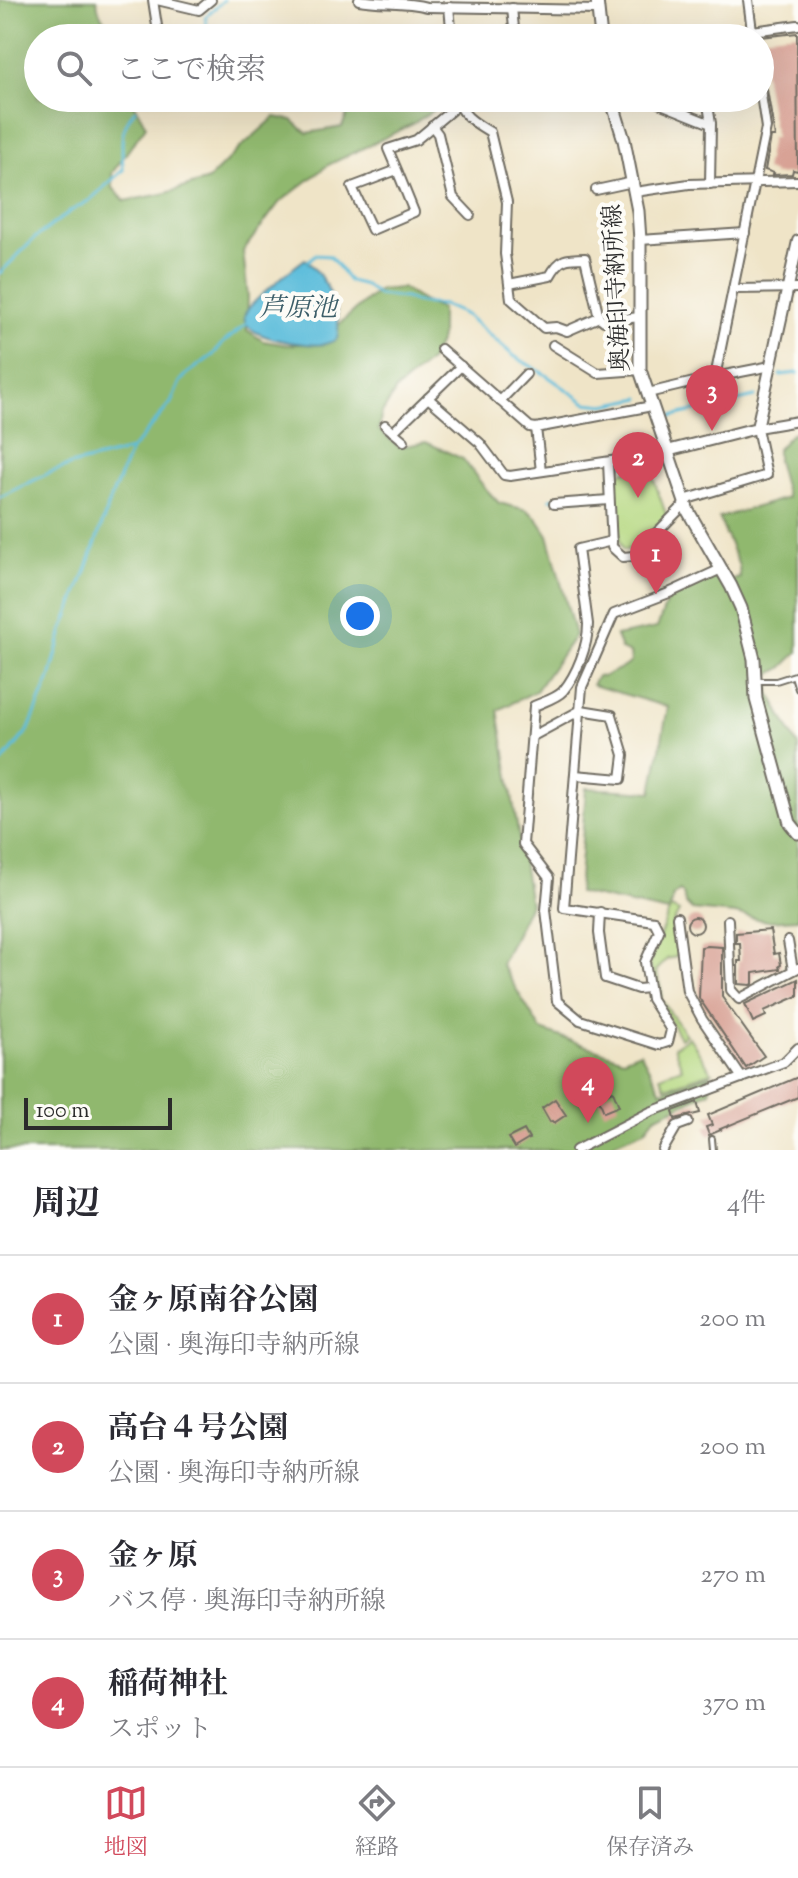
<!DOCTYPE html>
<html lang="ja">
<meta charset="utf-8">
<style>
body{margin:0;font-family:"Sorts Mill Goudy","Noto Serif JP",serif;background:#f2f2f3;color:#2b2b33}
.scale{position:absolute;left:24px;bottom:20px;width:148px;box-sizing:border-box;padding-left:8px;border:4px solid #2b2b2b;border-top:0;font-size:22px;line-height:28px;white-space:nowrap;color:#2b2b2b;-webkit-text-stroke:6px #fdfcf7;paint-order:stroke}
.you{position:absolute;left:360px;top:616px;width:28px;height:28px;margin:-20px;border:6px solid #fff;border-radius:50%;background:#1a73e8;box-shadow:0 0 0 12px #1a73e833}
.badge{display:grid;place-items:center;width:52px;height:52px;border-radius:50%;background:#d1495b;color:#fff;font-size:26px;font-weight:700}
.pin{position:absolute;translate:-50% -66px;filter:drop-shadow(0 2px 4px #0008)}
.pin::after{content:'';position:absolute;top:42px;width:28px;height:24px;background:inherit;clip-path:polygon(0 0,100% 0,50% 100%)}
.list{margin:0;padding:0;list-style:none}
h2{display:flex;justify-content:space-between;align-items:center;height:104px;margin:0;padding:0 32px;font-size:34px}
h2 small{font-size:26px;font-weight:400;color:#7c7c81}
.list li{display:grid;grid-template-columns:52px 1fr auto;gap:24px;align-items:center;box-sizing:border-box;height:128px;padding:0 32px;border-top:2px solid #e1e1e2}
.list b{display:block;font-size:30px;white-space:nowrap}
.list p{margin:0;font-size:26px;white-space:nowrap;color:#7c7c81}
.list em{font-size:26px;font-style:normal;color:#7c7c81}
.icon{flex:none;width:44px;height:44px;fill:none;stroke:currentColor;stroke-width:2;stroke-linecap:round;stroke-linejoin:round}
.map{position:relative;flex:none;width:798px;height:1150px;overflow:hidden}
.search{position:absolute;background:#fff;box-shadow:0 8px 32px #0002;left:24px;right:24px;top:24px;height:88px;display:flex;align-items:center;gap:20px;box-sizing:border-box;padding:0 28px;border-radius:44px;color:#7c7c81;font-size:30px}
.sheet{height:616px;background:#fff}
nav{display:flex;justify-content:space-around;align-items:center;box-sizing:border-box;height:112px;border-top:2px solid #e1e1e2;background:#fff;font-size:22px;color:#7c7c81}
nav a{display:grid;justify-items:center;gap:4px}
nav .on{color:#d1495b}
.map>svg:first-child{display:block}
.green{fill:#b5d880;stroke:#708256;stroke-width:2}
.forest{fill:#90b86e;stroke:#5e724c;stroke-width:2}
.water{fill:#5dbddb;stroke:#447483;stroke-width:2}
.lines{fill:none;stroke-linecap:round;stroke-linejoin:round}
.stream{stroke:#5dbddb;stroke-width:3}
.building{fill:#d8a295}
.service-casing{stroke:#706c62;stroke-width:8}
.minor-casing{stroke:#706c62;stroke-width:12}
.tertiary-casing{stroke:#706c62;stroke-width:14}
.secondary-casing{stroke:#706c62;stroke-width:15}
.service{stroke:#fff;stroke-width:4}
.minor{stroke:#fff;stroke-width:8}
.tertiary{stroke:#fff;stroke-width:10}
.secondary{stroke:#fff;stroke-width:11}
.labels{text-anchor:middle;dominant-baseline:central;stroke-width:8;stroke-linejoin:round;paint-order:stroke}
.street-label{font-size:24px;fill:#2b2b2b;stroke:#fdfcf7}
.water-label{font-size:26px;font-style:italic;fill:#3c5e69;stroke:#fdfcf7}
</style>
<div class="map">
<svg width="798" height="1150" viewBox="0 0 798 1150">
<rect width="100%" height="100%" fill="#fdfcf7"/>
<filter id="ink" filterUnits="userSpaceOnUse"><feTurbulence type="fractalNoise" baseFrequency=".0125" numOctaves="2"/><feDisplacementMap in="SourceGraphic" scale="16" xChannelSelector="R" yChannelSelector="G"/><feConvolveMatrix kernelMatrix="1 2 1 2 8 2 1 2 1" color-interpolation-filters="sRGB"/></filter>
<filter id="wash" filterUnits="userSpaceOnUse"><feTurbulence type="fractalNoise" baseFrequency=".006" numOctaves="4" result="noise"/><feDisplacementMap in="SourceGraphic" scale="32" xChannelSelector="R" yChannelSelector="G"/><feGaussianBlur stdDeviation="1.8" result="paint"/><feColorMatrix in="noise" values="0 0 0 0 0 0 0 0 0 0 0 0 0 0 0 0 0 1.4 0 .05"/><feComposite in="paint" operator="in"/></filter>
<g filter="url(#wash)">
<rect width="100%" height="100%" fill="#efe4c7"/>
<g class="green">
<polygon points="649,466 667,517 631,549 623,550 620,541 613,479 622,472"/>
<polygon points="669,907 679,912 672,925 676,932 679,953 676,957 667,959 656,971 662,992 661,999 686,1035 680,1038 658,1000 658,991 649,963 669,912"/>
<polygon points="689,1037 712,1072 665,1087 660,1076 682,1068 674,1047"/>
</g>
<g class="forest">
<path d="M0,0H97C98,21 112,28 128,38H38V98H131L146,126L112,173L113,188L125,201L163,194L208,180L240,148L275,117L292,120L307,133L342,127L354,98H427L436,108L413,124L328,165L279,203L243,251L248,297L247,330L263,341L287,345L318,342L379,290L402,288L424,302L441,309V338L431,360L396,390L381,415L379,430L399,447L426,442L463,459L485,488L499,503L527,510L536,517L548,535L575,635L536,691L498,710L530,904L501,964L541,1030L623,1059L640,1052L661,1091L710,1075V1091L655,1117L645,1130L615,1142L609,1150H0Z"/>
<polygon points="798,432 798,652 782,668 769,675 770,694 798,746 798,919 767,921 735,914 692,910 685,903 683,894 680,891 673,896 669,912 578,893 586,788 652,792 668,707 592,685 597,676 602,677 626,666 631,662 630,653 621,649 616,636 657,628 668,598 712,577 718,578 721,583 740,578 739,566 719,518 787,498 777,460 777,449 792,433"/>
</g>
<path class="water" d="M305,259C326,278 343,311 337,339C332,342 330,343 325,344C309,347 237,339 245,314C248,304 294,267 305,259Z"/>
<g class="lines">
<g class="stream">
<polyline points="210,38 205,17 224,0"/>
<polyline points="308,261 315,255 330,256 349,281 365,285 378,295 405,298 419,303 443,305 466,315 514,356 546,375 586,403 605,405 641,398"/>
<path d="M0,273L35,238L69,212L90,200L123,170C122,144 118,131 135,110"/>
<polyline points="780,375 798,373"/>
<polyline points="671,438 664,418 755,397"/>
<polyline points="612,475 620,465 664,458"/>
<polyline points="0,497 49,473 71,465 131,450"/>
<polyline points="550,499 606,495"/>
<polyline points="0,765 29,729 50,678 63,630 86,571 111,498 131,450 171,403 180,382 187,374 213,355 221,345 246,324"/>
</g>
</g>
<g id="blocks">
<g class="building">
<polygon points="797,33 798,171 793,170 792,174 773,175 774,173 765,170 771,137 775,137 760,48 760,37"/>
<circle cx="695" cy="925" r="8"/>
<polygon points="770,930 774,954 779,953 781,965 779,966 780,969 753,973 753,984 751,985 738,984 738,961 741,961 740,943 736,943 736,933"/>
<polygon points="707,946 722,947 722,997 764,1056 746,1068 699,998 701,947"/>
<polygon points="798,979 798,996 764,1011 766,1016 753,1022 745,1004"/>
<polygon points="587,1061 593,1082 579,1086 573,1065"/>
<polygon points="798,1077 798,1097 720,1129 721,1130 709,1135 706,1127 712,1125 708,1115"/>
<polygon points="613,1091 619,1106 604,1112 598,1097"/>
<polygon points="555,1099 566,1115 554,1123 552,1121 550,1122 542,1108"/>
<polygon points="697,1102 700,1113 675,1119 673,1111"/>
<polygon points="524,1130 529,1139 514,1148 508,1138"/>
</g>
</g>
</g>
<g filter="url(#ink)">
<use href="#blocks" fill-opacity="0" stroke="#706c62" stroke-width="2"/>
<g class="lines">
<defs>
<g id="service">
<polyline points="794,676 798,689"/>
<polyline points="758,681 776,681 798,674"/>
<polyline points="712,1139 713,1150"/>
</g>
<g id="minor">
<polyline points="153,0 157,26 160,34 184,38"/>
<polyline points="157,0 199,10 211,0"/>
<path d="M359,0C382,4 404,1 427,7L598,10"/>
<polyline points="748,0 753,38"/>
<polyline points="449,7 452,38"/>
<polyline points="512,8 515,38"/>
<polyline points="705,38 705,34 752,31 798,25"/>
<path d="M458,98C460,115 477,124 490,132L507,202L505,254L511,299L544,328L556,327L567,331L599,317L604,321L640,317"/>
<polyline points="646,98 711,124"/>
<polyline points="707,98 711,124 710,184"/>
<polyline points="432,126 438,134 453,197 470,215"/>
<polyline points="397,170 414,212 372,230 352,187 397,170 388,149 416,140 459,104"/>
<polyline points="596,190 633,182"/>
<polyline points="635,192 689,184 798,181"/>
<polyline points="640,240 745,233"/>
<path d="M509,284L550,276C560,258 566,258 585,258L599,317"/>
<polyline points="733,289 798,288"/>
<polyline points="553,345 598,373 640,370"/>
<polyline points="441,349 530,427 536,428 652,406"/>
<polyline points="715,377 766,128 760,88"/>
<polyline points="648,393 715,377 771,366"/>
<polyline points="428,398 480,443 504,475 510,476 658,454 667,451"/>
<polyline points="500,401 526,374"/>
<polyline points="385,425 404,441"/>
<polyline points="536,428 541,471"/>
<polyline points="393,432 461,366"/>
<polyline points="608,462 612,547 623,557 634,556 685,504"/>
<polyline points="684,500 767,475 757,428 798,421"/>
<polyline points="554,504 609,500"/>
<path d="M612,541L578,549L588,624C588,646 577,674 563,691C557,698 543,702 534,706L523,844L549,878L546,910L557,1001L580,1020L659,1045L668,1042L671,1030L651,999L645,962L659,931L654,921L564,908L582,687L614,614L669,593L721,569"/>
<polyline points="533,736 581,710 612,715 624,755 621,779 575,775"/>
<polyline points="600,912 599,933 605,978 638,989 649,988"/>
<polyline points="677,917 687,991 702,1019 742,1078"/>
<polyline points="728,920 731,990 739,999 798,968"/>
<polyline points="788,941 793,970"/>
<polyline points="576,1150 650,1112 784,1062 798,1048"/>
<polyline points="663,1150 677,1126 688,1122"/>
</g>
<polyline id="tertiary" points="667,451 757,428 798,241"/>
<g id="secondary">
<polyline points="597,0 601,38"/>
<polyline points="611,98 624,140 638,211 640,240 640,370 688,511 731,586 741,608 754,659 756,699 790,823 798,833"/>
</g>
</defs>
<use href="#service" class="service-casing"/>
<use href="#minor" class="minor-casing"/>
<use href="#tertiary" class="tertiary-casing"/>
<use href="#secondary" class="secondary-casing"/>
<use href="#service" class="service"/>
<use href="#minor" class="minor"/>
<use href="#tertiary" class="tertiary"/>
<use href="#secondary" class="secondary"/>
</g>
</g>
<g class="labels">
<g class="street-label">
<text transform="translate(618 288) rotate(-93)">奥海印寺納所線</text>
</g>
<g class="water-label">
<text x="298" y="309">芦原池</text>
</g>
</g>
</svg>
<div class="scale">100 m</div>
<div class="you"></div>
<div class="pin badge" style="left:656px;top:594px">1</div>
<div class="pin badge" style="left:638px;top:498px">2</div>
<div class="pin badge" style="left:712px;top:431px">3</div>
<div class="pin badge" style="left:588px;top:1123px">4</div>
<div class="search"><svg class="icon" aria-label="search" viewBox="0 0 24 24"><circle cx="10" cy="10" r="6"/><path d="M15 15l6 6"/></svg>ここで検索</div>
</div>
<section class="sheet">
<h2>周辺<small>4件</small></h2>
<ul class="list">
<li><span class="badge">1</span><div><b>金ヶ原南谷公園</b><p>公園 · 奥海印寺納所線</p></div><em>200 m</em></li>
<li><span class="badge">2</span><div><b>高台４号公園</b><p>公園 · 奥海印寺納所線</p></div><em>200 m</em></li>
<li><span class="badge">3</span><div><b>金ヶ原</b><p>バス停 · 奥海印寺納所線</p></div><em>270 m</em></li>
<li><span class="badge">4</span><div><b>稲荷神社</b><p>スポット</p></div><em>370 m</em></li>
</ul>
</section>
<nav>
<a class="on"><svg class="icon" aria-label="map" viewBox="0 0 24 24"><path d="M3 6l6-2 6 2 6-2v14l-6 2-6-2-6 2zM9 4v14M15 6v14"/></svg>地図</a>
<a><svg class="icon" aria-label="directions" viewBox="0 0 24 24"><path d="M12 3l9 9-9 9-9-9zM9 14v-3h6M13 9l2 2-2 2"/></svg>経路</a>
<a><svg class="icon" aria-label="saved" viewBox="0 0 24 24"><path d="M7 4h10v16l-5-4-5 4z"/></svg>保存済み</a>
</nav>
